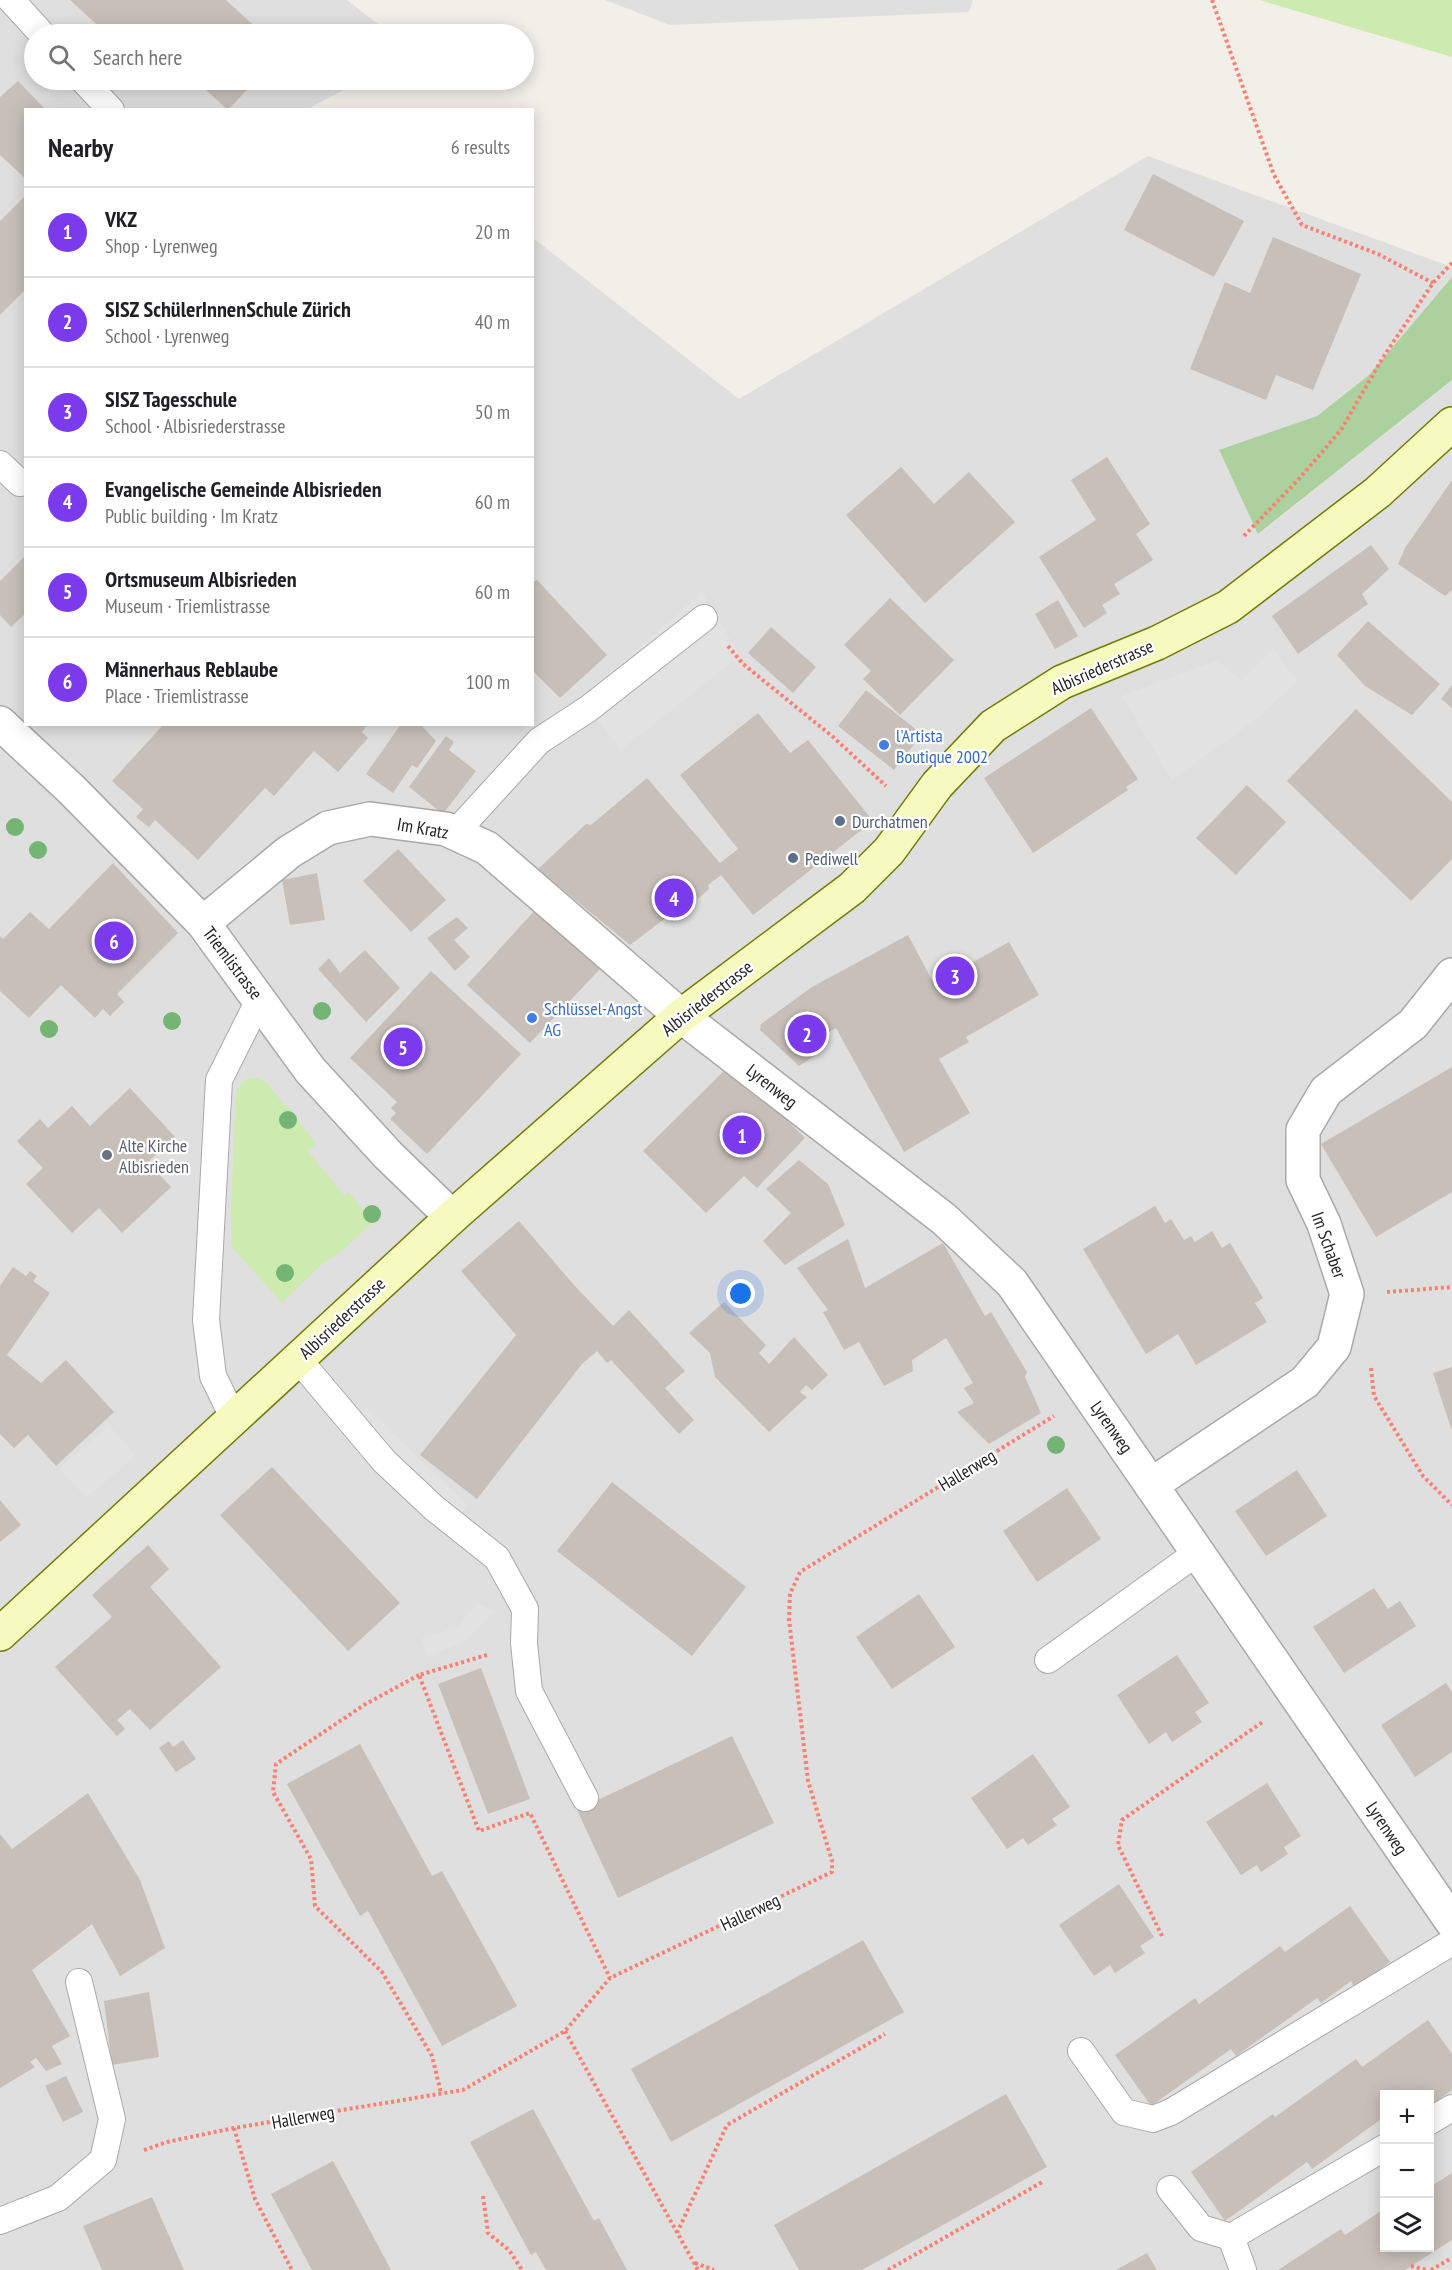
<!DOCTYPE html>
<meta charset="utf-8">
<style>
body{margin:0;font-family:"PT Sans Narrow",sans-serif;background:#f6f6f6;color:#202124}
.controls{position:absolute;right:18px;bottom:18px;display:grid;overflow:hidden;border-radius:0px;box-shadow:0 3px 15px #0003}
.controls button{width:54px;height:54px;display:grid;place-items:center;padding:0;border:0;border-bottom:2px solid #e0e0e0;background:#fff;color:#202124;font:30px sans-serif}
.you{position:absolute;left:741px;top:1294px;width:21px;height:21px;margin:-15px;border:4px solid #fff;border-radius:50%;background:#1a73e8;box-shadow:0 0 0 9px #1a73e833}
.badge{display:grid;place-items:center;width:39px;height:39px;border-radius:50%;background:#7c3aed;color:#fff;font-size:20px;font-weight:700}
.pin{position:absolute;translate:-50% -50%;border:3px solid #fff;box-shadow:0 2px 6px #0006}
.list{margin:0;padding:0;list-style:none}
h2{display:flex;justify-content:space-between;align-items:center;height:78px;margin:0;padding:0 24px;font-size:26px}
h2 small{font-size:20px;font-weight:400;color:#757577}
.list li{display:grid;grid-template-columns:39px 1fr auto;gap:18px;align-items:center;box-sizing:border-box;height:90px;padding:0 24px;border-top:2px solid #e0e0e0}
.list b{display:block;font-size:22px;white-space:nowrap}
.list p{margin:0;font-size:20px;white-space:nowrap;color:#757577}
.list em{font-size:20px;font-style:normal;color:#757577}
.icon{flex:none;width:33px;height:33px;fill:none;stroke:currentColor;stroke-width:2;stroke-linecap:round;stroke-linejoin:round}
.map{position:relative;flex:none;width:1452px;height:2270px;overflow:hidden}
.search{position:absolute;background:#fff;box-shadow:0 3px 15px #0003;left:24px;top:24px;width:510px;height:66px;display:flex;align-items:center;gap:15px;box-sizing:border-box;padding:0 21px;border-radius:33px;color:#757577;font-size:22px}
.panel{position:absolute;background:#fff;box-shadow:0 3px 15px #0003;left:24px;top:108px;width:510px;height:618px;border-radius:0px}
.map>svg:first-child{display:block}
.residential{fill:#e0dfdf;fill-rule:evenodd}
.grass{fill:#cdebb0}
.forest{fill:#add19e}
.parking{fill:#e2e2e2}
.building{fill:#c7bfb8}
.lines{fill:none;stroke-linecap:round;stroke-linejoin:round}
.lane-casing{stroke:#a9a9a9;stroke-width:28}
.street-casing{stroke:#a9a9a9;stroke-width:36}
.secondary-casing{stroke:#707d05;stroke-width:36}
.path{stroke:#fa8072;stroke-width:4;stroke-dasharray:3 3;stroke-linecap:butt}
.lane{stroke:#fff;stroke-width:26}
.street{stroke:#fff;stroke-width:33}
.secondary{stroke:#f7fabf;stroke-width:33}
.tree{fill:#74b475}
.shop-dot{fill:#3f7fe0;stroke:#fff;stroke-width:2}
.service-dot{fill:#5c6f8a;stroke:#fff;stroke-width:2}
.worship-dot{fill:#6b7280;stroke:#fff;stroke-width:2}
.labels{text-anchor:middle;dominant-baseline:central;stroke-width:4.5;stroke-linejoin:round;paint-order:stroke}
.street-label{font-size:18px;fill:#222;stroke:#fff}
.shop-label{font-size:18px;fill:#366cbe;stroke:#fff;text-anchor:start}
.service-label{font-size:18px;fill:#4e5e75;stroke:#fff;text-anchor:start}
.worship-label{font-size:18px;fill:#5b616d;stroke:#fff;text-anchor:start}
</style>
<div class="map">
<svg width="1452" height="2270" viewBox="0 0 1452 2270">
<rect width="100%" height="100%" fill="#f2efe9"/>
<g class="residential">
<path d="M0,0H347L391,34H34V80H362L308,109L26,110V724H532L533,238L739,399L1148,156L1452,267V277L1369,375L1317,416L1219,451L1259,534L1452,380V2270H0ZM1384,2094H1430V2248H1384Z"/>
<polygon points="605,0 973,0 969,12 670,25"/>
</g>
<g class="grass">
<polygon points="1259,0 1452,0 1452,57"/>
<polygon points="250,1078 258,1078 268,1084 317,1144 308,1151 345,1196 349,1192 373,1222 343,1250 320,1266 282,1303 232,1247 231,1206 236,1091 242,1082"/>
</g>
<polygon class="forest" points="1452,277 1452,380 1258,534 1219,450 1317,416 1369,375"/>
<g class="parking">
<polygon points="702,592 740,656 621,750 580,699"/>
<polygon points="1273,648 1297,681 1255,720 1172,780 1122,696 1218,660 1241,681"/>
<polygon points="365,1406 468,1506 458,1516 355,1416"/>
<polygon points="109,1425 136,1456 86,1498 59,1468"/>
<polygon points="477,1603 494,1611 467,1640 429,1656 421,1639 457,1627"/>
</g>
<g class="building">
<polygon points="70,0 226,0 263,34 107,34"/>
<polygon points="195,80 256,80 228,110"/>
<polygon points="18,81 46,110 26,110 26,179 0,155 0,97"/>
<polygon points="1153,174 1244,221 1214,277 1124,230"/>
<polygon points="26,195 26,289 0,315 0,221"/>
<polygon points="1273,237 1361,274 1313,390 1276,375 1266,400 1190,369 1225,282 1250,293"/>
<polygon points="1107,457 1150,524 1136,534 1153,560 1114,584 1120,594 1102,605 1107,613 1084,628 1039,557 1096,520 1071,480"/>
<polygon points="901,467 934,504 969,472 1015,522 925,603 846,515"/>
<polygon points="1452,480 1452,590 1445,596 1398,564 1405,548"/>
<polygon points="1371,545 1389,569 1362,594 1368,604 1298,654 1272,616"/>
<polygon points="26,555 26,613 11,627 0,615 0,581"/>
<polygon points="537,580 607,655 560,698 532,670 532,583"/>
<polygon points="890,598 954,660 900,715 863,679 871,671 844,645"/>
<polygon points="1058,600 1078,636 1055,649 1035,614"/>
<polygon points="1368,621 1440,684 1412,715 1365,686 1337,655"/>
<polygon points="771,627 816,667 793,693 748,653"/>
<polygon points="1452,685 1452,708 1441,699"/>
<polygon points="866,690 922,734 894,770 838,726"/>
<polygon points="1091,708 1138,779 1126,787 1128,790 1033,853 984,778"/>
<polygon points="1356,709 1452,802 1452,859 1411,901 1287,781"/>
<polygon points="758,713 790,753 808,740 873,821 753,915 721,875 708,885 709,889 672,922 667,917 630,945 538,869 586,824 591,825 647,778 720,863 738,849 680,775"/>
<polygon points="164,724 368,724 362,732 368,738 338,772 314,751 274,796 265,788 198,860 155,820 149,827 136,817 143,809 112,781"/>
<polygon points="401,724 420,724 436,741 417,768 412,765 393,793 366,774"/>
<polygon points="446,736 454,742 449,750 476,771 443,814 409,787"/>
<polygon points="1247,785 1286,822 1236,875 1196,838"/>
<polygon points="398,849 446,900 411,932 363,881"/>
<polygon points="113,863 178,933 117,994 124,1002 110,1016 103,1009 95,1018 61,985 29,1018 0,991 0,936 3,939 30,912 49,929"/>
<polygon points="317,873 325,920 290,925 282,880"/>
<polygon points="535,910 600,969 530,1043 467,985"/>
<polygon points="457,917 468,928 454,940 470,957 455,971 427,938"/>
<polygon points="908,935 934,984 1009,942 1039,995 966,1037 969,1042 939,1059 970,1113 904,1152 836,1028 823,1036 823,1050 799,1066 760,1030 761,1024 812,987"/>
<polygon points="365,950 400,988 366,1022 318,969 329,958 340,973"/>
<polygon points="431,971 521,1054 427,1154 390,1119 396,1113 391,1108 397,1102 350,1058"/>
<polygon points="731,1064 805,1138 757,1188 744,1176 706,1213 643,1151"/>
<polygon points="1452,1067 1452,1192 1376,1237 1321,1144"/>
<polygon points="130,1088 175,1137 148,1162 171,1187 122,1233 99,1208 72,1233 26,1184 43,1168 17,1141 40,1119 48,1128 72,1106 90,1126"/>
<polygon points="799,1160 828,1184 845,1225 785,1265 763,1241 791,1213 766,1189"/>
<polygon points="1155,1206 1165,1223 1171,1219 1184,1240 1191,1236 1195,1242 1212,1231 1222,1248 1230,1243 1263,1298 1255,1303 1267,1322 1196,1365 1178,1334 1146,1354 1083,1249"/>
<polygon points="519,1221 574,1285 613,1326 629,1310 685,1371 665,1388 694,1420 679,1434 611,1360 607,1363 597,1351 582,1364 477,1499 420,1455 516,1335 461,1271"/>
<polygon points="848,1239 865,1288 943,1243 985,1316 991,1312 1027,1372 1025,1377 1041,1413 989,1444 957,1412 974,1403 964,1388 973,1383 946,1338 912,1360 913,1371 884,1386 859,1342 844,1350 823,1312 828,1310 797,1268"/>
<polygon points="13,1267 26,1276 30,1271 37,1276 33,1281 50,1293 7,1355 41,1383 66,1360 114,1412 56,1466 28,1435 14,1448 0,1434 0,1286"/>
<polygon points="724,1302 766,1345 759,1353 769,1364 794,1337 828,1375 812,1390 806,1385 800,1392 807,1397 769,1432 715,1377 710,1353 689,1333"/>
<polygon points="1452,1367 1452,1431 1433,1373"/>
<polygon points="272,1467 400,1603 348,1651 220,1515"/>
<polygon points="1297,1470 1327,1516 1266,1556 1235,1511"/>
<polygon points="612,1482 746,1587 692,1656 557,1551"/>
<polygon points="1067,1488 1101,1539 1037,1582 1003,1531"/>
<polygon points="0,1500 21,1525 0,1542"/>
<polygon points="148,1545 169,1569 150,1587 221,1667 150,1730 130,1709 117,1720 125,1729 117,1736 55,1667 112,1617 92,1595"/>
<polygon points="1374,1588 1388,1609 1400,1601 1416,1626 1344,1673 1313,1627"/>
<polygon points="919,1594 955,1647 892,1689 856,1637"/>
<polygon points="1177,1655 1209,1703 1195,1712 1202,1722 1172,1742 1166,1732 1149,1744 1117,1695"/>
<polygon points="481,1668 530,1799 488,1814 438,1684"/>
<polygon points="1446,1683 1452,1692 1452,1752 1415,1777 1381,1725"/>
<polygon points="732,1736 774,1823 618,1898 577,1810"/>
<polygon points="183,1740 196,1759 176,1772 159,1748 169,1741 173,1747"/>
<polygon points="360,1744 432,1876 442,1871 517,2006 442,2046 368,1911 360,1916 287,1784"/>
<polygon points="1033,1754 1070,1807 1052,1819 1057,1825 1028,1845 1023,1838 1007,1849 971,1798"/>
<polygon points="1267,1783 1301,1836 1284,1847 1288,1854 1261,1872 1257,1865 1241,1875 1206,1822"/>
<polygon points="88,1793 140,1880 165,1948 120,1976 92,1924 32,1970 70,2036 52,2046 62,2064 46,2071 36,2058 30,2062 35,2067 0,2088 0,1834 12,1849"/>
<polygon points="1119,1884 1154,1937 1140,1946 1145,1953 1115,1973 1110,1965 1094,1976 1059,1925"/>
<polygon points="1350,1906 1390,1962 1354,1987 1351,1981 1321,2003 1317,1998 1236,2056 1231,2049 1151,2106 1115,2055 1195,1998 1199,2004 1280,1946 1285,1952"/>
<polygon points="863,1940 904,2012 671,2142 631,2069"/>
<polygon points="149,1992 159,2057 112,2065 104,2001"/>
<polygon points="1428,2020 1452,2054 1452,2090 1433,2104 1430,2094 1384,2094 1384,2117 1312,2169 1307,2162 1225,2221 1191,2172 1273,2114 1275,2117 1356,2059 1362,2067"/>
<polygon points="66,2076 83,2112 63,2122 45,2086"/>
<polygon points="1006,2094 1047,2167 862,2270 799,2270 774,2225"/>
<polygon points="533,2109 594,2221 599,2218 627,2270 546,2270 536,2252 531,2255 470,2142"/>
<polygon points="333,2161 391,2270 312,2270 271,2194"/>
<polygon points="1452,2173 1452,2240 1405,2270 1278,2270 1341,2229 1345,2235 1384,2209 1384,2248 1430,2248 1430,2187"/>
<polygon points="152,2197 184,2270 102,2270 83,2226"/>
<polygon points="1147,2253 1157,2270 1116,2270"/>
</g>
<g class="lines">
<defs>
<g id="lane">
<polyline points="11,0 42,34"/>
<polyline points="83,80 111,110"/>
<polyline points="0,464 20,483"/>
<polyline points="455,833 539,741 588,709 704,618"/>
<polyline points="298,1359 384,1461 434,1508 497,1558 525,1609 524,1643 529,1691 585,1798"/>
<polyline points="234,1419 213,1376 206,1320 219,1080 260,998"/>
<polyline points="1048,1660 1198,1552"/>
<polyline points="1081,2051 1124,2112 1153,2119 1171,2112 1452,1942"/>
<polyline points="1430,2121 1452,2108"/>
<polyline points="1170,2189 1201,2228 1231,2237 1243,2270"/>
<polyline points="0,2221 58,2198 103,2160 112,2119 79,1982"/>
<polyline points="1231,2237 1384,2148"/>
</g>
<g id="street">
<polyline points="0,723 71,789 203,923 310,1070 388,1155 452,1217"/>
<polyline points="203,923 289,852 328,828 370,819 446,829 487,848 681,1016 944,1219 1012,1283 1452,1922"/>
<polyline points="1151,1485 1305,1382 1334,1347 1347,1294 1324,1224 1303,1180 1303,1130 1326,1091 1413,1024 1452,975"/>
</g>
<polyline id="secondary" points="0,1634 452,1217 681,1016 852,888 889,851 937,785 993,726 1062,682 1157,643 1228,607 1378,492 1452,424"/>
</defs>
<use href="#lane" class="lane-casing"/>
<use href="#street" class="street-casing"/>
<use href="#secondary" class="secondary-casing"/>
<g class="path">
<polyline points="1212,0 1274,175 1302,225 1378,254 1433,283"/>
<polyline points="1244,536 1298,480 1341,430 1382,359 1433,283 1452,263"/>
<polyline points="728,646 743,664 832,736 886,786"/>
<polyline points="1387,1292 1452,1287"/>
<polyline points="1371,1368 1374,1396 1423,1476 1452,1505"/>
<polyline points="487,1655 419,1675 479,1831 530,1813 610,1978"/>
<polyline points="419,1675 364,1705 276,1764 273,1792 311,1859 315,1906 382,1972 432,2056 441,2093"/>
<polyline points="1162,1936 1118,1845 1122,1820 1264,1721"/>
<polyline points="565,2031 698,2270"/>
<polyline points="234,2128 255,2199 292,2270"/>
<polyline points="144,2150 167,2142 234,2128 463,2090 565,2031 610,1978 832,1872 832,1861 808,1781 789,1619 790,1594 800,1572 1054,1416"/>
<polyline points="483,2196 488,2233 509,2250 522,2270"/>
<polyline points="677,2233 727,2125 885,2034"/>
<polyline points="695,2263 714,2270"/>
<polyline points="1411,2266 1427,2270"/>
<polyline points="888,2270 1044,2181"/>
<polyline points="1431,2270 1452,2258"/>
</g>
<use href="#lane" class="lane"/>
<use href="#street" class="street"/>
<use href="#secondary" class="secondary"/>
</g>
<g class="tree">
<circle cx="15" cy="827" r="9"/>
<circle cx="38" cy="850" r="9"/>
<circle cx="322" cy="1011" r="9"/>
<circle cx="172" cy="1021" r="9"/>
<circle cx="49" cy="1029" r="9"/>
<circle cx="288" cy="1120" r="9"/>
<circle cx="372" cy="1214" r="9"/>
<circle cx="285" cy="1273" r="9"/>
<circle cx="1056" cy="1445" r="9"/>
</g>
<g class="shop-dot">
<circle cx="884" cy="745" r="6"/>
<circle cx="532" cy="1018" r="6"/>
</g>
<g class="service-dot">
<circle cx="840" cy="821" r="6"/>
<circle cx="793" cy="858" r="6"/>
</g>
<circle class="worship-dot" cx="107" cy="1155" r="6"/>
<g class="labels">
<g class="street-label">
<text transform="translate(1102 667) rotate(-24)">Albisriederstrasse</text>
<text transform="translate(423 828) rotate(10)">Im Kratz</text>
<text transform="translate(233 963) rotate(53)">Triemlistrasse</text>
<text transform="translate(707 998) rotate(-38)">Albisriederstrasse</text>
<text transform="translate(772 1086) rotate(38)">Lyrenweg</text>
<text transform="translate(1329 1245) rotate(70)">Im Schaber</text>
<text transform="translate(342 1318) rotate(-43)">Albisriederstrasse</text>
<text transform="translate(1112 1427) rotate(55)">Lyrenweg</text>
<text transform="translate(967 1470) rotate(-31)">Hallerweg</text>
<text transform="translate(1387 1828) rotate(56)">Lyrenweg</text>
<text transform="translate(750 1912) rotate(-25)">Hallerweg</text>
<text transform="translate(303 2117) rotate(-10)">Hallerweg</text>
</g>
<g class="shop-label">
<text x="896" y="735">l'Artista<tspan x="896" dy="21">Boutique 2002</tspan></text>
<text x="544" y="1008">Schlüssel-Angst<tspan x="544" dy="21">AG</tspan></text>
</g>
<g class="service-label">
<text x="852" y="821">Durchatmen</text>
<text x="805" y="858">Pediwell</text>
</g>
<g class="worship-label">
<text x="119" y="1145">Alte Kirche<tspan x="119" dy="21">Albisrieden</tspan></text>
</g>
</g>
</svg>
<div class="controls">
<button>+</button>
<button>−</button>
<button><svg class="icon" aria-label="layers" viewBox="0 0 24 24"><path d="M12 4l9 5-9 5-9-5zM3 14l9 5 9-5"/></svg></button>
</div>
<div class="you"></div>
<div class="pin badge" style="left:742px;top:1135px">1</div>
<div class="pin badge" style="left:807px;top:1034px">2</div>
<div class="pin badge" style="left:955px;top:976px">3</div>
<div class="pin badge" style="left:674px;top:898px">4</div>
<div class="pin badge" style="left:403px;top:1047px">5</div>
<div class="pin badge" style="left:114px;top:941px">6</div>
<div class="search"><svg class="icon" aria-label="search" viewBox="0 0 24 24"><circle cx="10" cy="10" r="6"/><path d="M15 15l6 6"/></svg>Search here</div>
<section class="panel">
<h2>Nearby<small>6 results</small></h2>
<ul class="list">
<li><span class="badge">1</span><div><b>VKZ</b><p>Shop · Lyrenweg</p></div><em>20 m</em></li>
<li><span class="badge">2</span><div><b>SISZ SchülerInnenSchule Zürich</b><p>School · Lyrenweg</p></div><em>40 m</em></li>
<li><span class="badge">3</span><div><b>SISZ Tagesschule</b><p>School · Albisriederstrasse</p></div><em>50 m</em></li>
<li><span class="badge">4</span><div><b>Evangelische Gemeinde Albisrieden</b><p>Public building · Im Kratz</p></div><em>60 m</em></li>
<li><span class="badge">5</span><div><b>Ortsmuseum Albisrieden</b><p>Museum · Triemlistrasse</p></div><em>60 m</em></li>
<li><span class="badge">6</span><div><b>Männerhaus Reblaube</b><p>Place · Triemlistrasse</p></div><em>100 m</em></li>
</ul>
</section>
</div>
